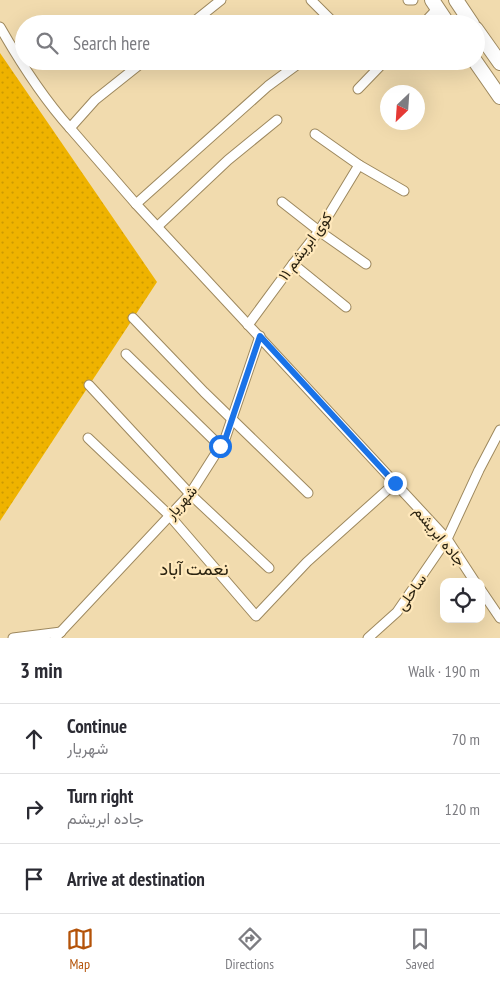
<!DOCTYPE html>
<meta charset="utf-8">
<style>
body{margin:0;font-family:"PT Sans Narrow",Vazirmatn,sans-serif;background:#f2f2f3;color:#2b2b33}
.controls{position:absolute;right:15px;bottom:15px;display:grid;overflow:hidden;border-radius:10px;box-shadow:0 5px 20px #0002}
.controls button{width:45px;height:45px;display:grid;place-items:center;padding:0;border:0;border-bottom:1px solid #e1e1e2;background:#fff;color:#2b2b33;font:25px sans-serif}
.compass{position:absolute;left:380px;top:85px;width:45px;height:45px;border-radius:50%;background:#fff;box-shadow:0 5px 20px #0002;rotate:205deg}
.stop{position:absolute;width:15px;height:15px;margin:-11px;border:4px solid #1a73e8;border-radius:50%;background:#fff}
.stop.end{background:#1a73e8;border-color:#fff;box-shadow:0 1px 5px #0008}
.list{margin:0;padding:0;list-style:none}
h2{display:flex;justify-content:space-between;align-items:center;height:65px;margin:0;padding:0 20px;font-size:21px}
h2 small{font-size:16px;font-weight:400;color:#7c7c81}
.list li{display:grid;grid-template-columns:32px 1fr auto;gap:15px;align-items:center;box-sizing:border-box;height:70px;padding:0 20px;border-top:1px solid #e1e1e2}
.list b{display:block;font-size:19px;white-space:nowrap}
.list p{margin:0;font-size:16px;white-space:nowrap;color:#7c7c81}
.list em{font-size:16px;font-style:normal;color:#7c7c81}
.icon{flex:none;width:28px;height:28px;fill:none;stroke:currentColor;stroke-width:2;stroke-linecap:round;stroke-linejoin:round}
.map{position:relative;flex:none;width:500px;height:638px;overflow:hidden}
.search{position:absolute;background:#fff;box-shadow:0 5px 20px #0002;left:15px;right:15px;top:15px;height:55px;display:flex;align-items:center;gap:12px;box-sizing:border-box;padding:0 18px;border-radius:28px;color:#7c7c81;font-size:19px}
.sheet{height:275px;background:#fff}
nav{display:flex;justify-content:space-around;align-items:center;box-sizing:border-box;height:70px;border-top:1px solid #e1e1e2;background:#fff;font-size:14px;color:#7c7c81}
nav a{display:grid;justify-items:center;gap:2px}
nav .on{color:#b45309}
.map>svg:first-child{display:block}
.grass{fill:url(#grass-dots)}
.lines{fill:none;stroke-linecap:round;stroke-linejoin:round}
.street-casing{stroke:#9d885e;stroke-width:11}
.primary-casing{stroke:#9d885e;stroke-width:16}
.street{stroke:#fff;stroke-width:9}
.primary{stroke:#fff;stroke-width:14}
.route{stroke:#1a73e8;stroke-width:6}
.labels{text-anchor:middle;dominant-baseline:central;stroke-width:4.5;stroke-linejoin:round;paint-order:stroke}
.street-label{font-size:15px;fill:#2a2210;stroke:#ffe8bb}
.quarter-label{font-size:18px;fill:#2a2210;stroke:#ffe8bb}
</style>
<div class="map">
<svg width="500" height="638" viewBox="0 0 500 638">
<defs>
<pattern id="grass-dots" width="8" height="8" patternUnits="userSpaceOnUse" patternTransform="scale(1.25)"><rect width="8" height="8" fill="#efb300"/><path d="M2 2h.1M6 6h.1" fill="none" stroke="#cd9a01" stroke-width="1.8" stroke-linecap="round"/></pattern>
</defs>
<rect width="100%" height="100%" fill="#f1dbae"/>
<polygon class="grass" points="0,53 157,282 0,521"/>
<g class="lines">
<defs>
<g id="street">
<polyline points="311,0 335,24"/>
<polyline points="408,0 413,0"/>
<polyline points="191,24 221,0"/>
<polyline points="423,24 437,9"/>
<path d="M0,27C20,62 42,97 70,128"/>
<polyline points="144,61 95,100 70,128 136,204 447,539 475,582"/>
<polyline points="358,89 385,61"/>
<polyline points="315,134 359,165 404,191"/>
<polyline points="282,202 319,231 366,264"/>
<polyline points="136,204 268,86 302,61"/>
<polyline points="158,226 228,160 277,120"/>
<polyline points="293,264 346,307"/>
<polyline points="133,318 204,392 308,493"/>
<polyline points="248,325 293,264 319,231 359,165"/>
<polyline points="126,354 220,446"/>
<polyline points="89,385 190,494 269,568"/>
<polyline points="88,438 169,515 256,616 307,562 395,483"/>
<polyline points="481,590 500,618"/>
<polyline points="13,638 61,632"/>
<polyline points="55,638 190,494 225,439 260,336"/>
<polyline points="368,638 397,612 447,539 479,470 500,430"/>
</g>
<g id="primary">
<polyline points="432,0 448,24"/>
<polyline points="456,0 472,24"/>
<polyline points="476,29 500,63"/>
<polyline points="475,61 500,97"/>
</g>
</defs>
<use href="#street" class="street-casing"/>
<use href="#primary" class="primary-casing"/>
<use href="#street" class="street"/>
<use href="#primary" class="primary"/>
</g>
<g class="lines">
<polyline class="route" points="220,446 225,440 260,336 395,483"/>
</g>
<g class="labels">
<g class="street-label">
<text transform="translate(305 246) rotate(-54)">کوی ابریشم ۱۱</text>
<text transform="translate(181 502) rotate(-49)">شهریار</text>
<text transform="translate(440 536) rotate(51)">جاده ابریشم</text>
<text transform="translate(411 592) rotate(-55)">ساحلی</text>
</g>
<g class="quarter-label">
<text x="194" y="568">نعمت آباد</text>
</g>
</g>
</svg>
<div class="controls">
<button><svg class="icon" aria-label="locate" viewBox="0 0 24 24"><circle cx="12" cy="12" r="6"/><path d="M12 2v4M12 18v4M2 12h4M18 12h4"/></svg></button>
</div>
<svg class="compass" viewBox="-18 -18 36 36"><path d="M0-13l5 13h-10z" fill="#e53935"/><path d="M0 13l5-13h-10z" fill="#7c7c81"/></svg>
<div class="stop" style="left:220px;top:446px"></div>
<div class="stop end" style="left:395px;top:483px"></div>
<div class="search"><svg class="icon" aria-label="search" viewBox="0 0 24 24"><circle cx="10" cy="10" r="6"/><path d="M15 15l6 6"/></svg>Search here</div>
</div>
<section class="sheet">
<h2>3 min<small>Walk · 190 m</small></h2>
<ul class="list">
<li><svg class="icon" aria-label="ahead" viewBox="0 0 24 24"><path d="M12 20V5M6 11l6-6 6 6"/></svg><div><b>Continue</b><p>شهریار</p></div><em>70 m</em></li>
<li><svg class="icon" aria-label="right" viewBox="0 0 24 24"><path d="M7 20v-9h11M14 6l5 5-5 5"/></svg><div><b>Turn right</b><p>جاده ابریشم</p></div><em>120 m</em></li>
<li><svg class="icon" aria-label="arrive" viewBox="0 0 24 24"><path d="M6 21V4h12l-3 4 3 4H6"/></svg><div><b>Arrive at destination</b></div></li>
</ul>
</section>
<nav>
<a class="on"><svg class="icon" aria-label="map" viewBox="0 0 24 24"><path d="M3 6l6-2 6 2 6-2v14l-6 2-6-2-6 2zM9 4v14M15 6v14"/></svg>Map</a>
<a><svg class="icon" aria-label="directions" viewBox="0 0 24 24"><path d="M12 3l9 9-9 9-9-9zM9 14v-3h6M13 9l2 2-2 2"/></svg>Directions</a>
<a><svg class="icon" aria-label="saved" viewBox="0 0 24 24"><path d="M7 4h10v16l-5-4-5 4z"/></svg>Saved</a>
</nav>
